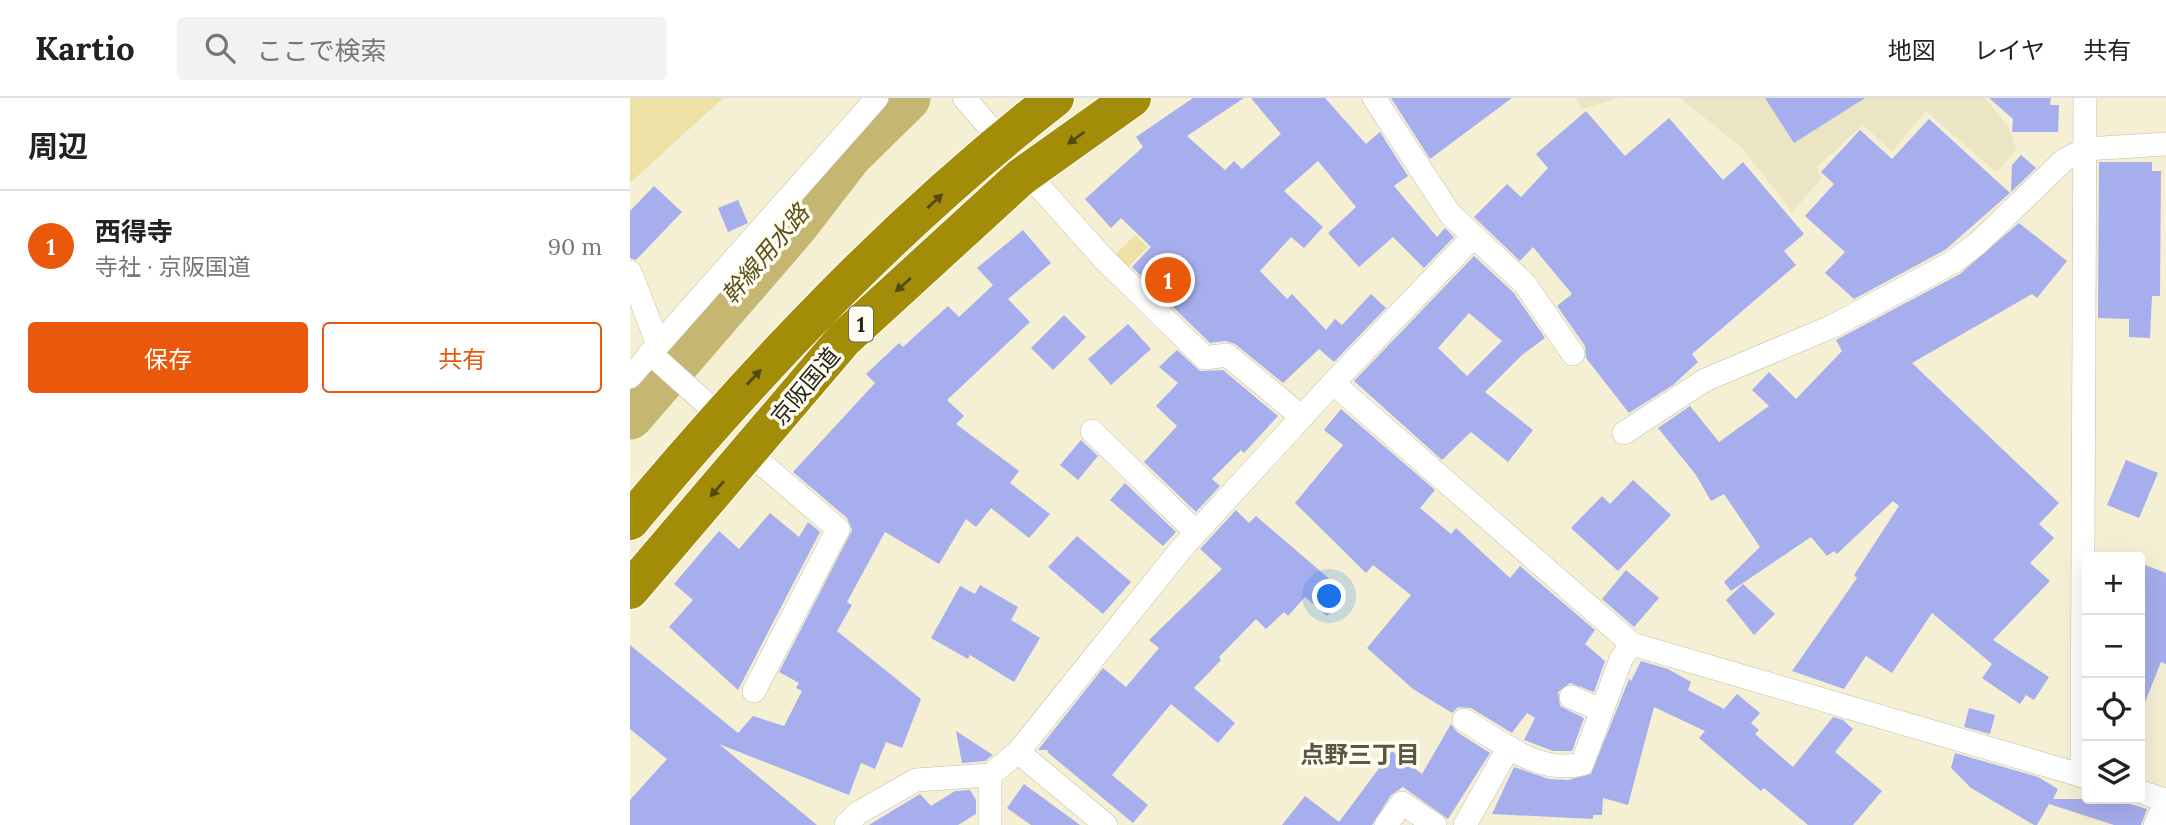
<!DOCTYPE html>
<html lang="ja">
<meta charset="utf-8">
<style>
body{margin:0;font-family:Lora,"Noto Sans JP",serif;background:#f2f2f2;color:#222}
.controls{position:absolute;right:21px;bottom:21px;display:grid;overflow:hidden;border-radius:7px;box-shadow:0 7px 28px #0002}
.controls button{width:63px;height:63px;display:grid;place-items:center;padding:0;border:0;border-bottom:2px solid #e0e0e0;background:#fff;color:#222;font:35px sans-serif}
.you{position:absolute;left:700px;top:499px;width:24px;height:24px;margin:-18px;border:5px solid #fff;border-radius:50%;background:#1a73e8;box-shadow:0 0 0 10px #1a73e833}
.badge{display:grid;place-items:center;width:46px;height:46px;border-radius:50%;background:#ea580c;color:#fff;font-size:23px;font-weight:700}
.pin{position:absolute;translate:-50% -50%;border:4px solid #fff;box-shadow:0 2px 7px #0006}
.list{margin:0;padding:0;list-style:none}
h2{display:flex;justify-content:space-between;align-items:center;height:91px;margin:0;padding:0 28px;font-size:30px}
h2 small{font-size:23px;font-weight:400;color:#767676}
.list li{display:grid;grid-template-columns:46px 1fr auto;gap:21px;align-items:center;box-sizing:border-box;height:112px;padding:0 28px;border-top:2px solid #e0e0e0}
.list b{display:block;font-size:26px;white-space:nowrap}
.list p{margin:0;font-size:23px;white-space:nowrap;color:#767676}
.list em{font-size:23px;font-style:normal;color:#767676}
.actions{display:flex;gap:14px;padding:21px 28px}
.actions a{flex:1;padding:16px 0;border:2px solid #ea580c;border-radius:7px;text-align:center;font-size:24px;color:#ea580c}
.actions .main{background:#ea580c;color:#fff}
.icon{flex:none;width:38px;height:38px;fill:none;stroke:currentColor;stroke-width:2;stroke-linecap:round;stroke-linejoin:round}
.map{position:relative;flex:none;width:1536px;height:727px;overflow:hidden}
header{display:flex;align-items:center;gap:42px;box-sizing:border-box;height:98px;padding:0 35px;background:#fff;border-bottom:2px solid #e0e0e0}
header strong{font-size:33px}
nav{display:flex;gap:38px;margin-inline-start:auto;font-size:24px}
.search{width:490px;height:63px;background:#f2f2f2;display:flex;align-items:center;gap:18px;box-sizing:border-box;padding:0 24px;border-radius:7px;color:#767676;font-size:26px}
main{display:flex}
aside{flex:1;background:#fff}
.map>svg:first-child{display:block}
.built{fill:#ece5c3}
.green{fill:#eee1a5}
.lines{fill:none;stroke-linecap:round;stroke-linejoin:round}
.river{stroke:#c5b671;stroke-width:47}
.building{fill:#a7aeed;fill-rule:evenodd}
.street-casing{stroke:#c3bea3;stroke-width:24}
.highway-casing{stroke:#fff;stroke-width:40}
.street{stroke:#fff;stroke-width:23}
.highway{stroke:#a38d08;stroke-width:38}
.oneway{fill:#524914}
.labels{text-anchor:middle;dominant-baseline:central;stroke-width:7;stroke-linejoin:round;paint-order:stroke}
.shield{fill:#fffdf2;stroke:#67655b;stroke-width:2}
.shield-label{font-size:21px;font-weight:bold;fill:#26241a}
.street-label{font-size:23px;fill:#26241a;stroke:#fffdf2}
.water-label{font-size:24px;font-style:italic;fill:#5c521d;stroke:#fffdf2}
.neighbourhood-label{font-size:24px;font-weight:bold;fill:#5c5740;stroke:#fffdf2}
</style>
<header>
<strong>Kartio</strong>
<div class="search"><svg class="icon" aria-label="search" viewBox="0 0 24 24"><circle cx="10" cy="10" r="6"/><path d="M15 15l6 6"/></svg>ここで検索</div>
<nav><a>地図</a><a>レイヤ</a><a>共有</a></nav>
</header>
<main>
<aside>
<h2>周辺<small></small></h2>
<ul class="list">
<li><span class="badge">1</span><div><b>西得寺</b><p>寺社 · 京阪国道</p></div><em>90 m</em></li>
</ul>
<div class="actions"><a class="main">保存</a><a>共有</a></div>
</aside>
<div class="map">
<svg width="1536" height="727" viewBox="0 0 1536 727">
<rect width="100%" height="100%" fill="#f5f0d4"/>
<g class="built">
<polygon points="946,0 989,0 952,11"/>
<polygon points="1050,0 1355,0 1380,31 1386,52 1367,75 1296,13 1262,54 1233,27 1187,69 1191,81 1162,114 1113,51"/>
</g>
<g class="green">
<polygon points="0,0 93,0 0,85"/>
<polygon points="505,137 518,149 498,169 485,157"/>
</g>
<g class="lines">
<polyline class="river" points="0,318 165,127 219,57 277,0"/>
</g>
<g class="building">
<polygon points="563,0 614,0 557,38 595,72 604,63 612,71 651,36 621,0 695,0 736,46 750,34 778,78 764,88 807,139 815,130 824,139 794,170 763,139 729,169 698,135 726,109 688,63 654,93 693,129 674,150 661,139 630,173 657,201 662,196 696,232 705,221 712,227 741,196 756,210 704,264 689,251 653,285 605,246 596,243 580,245 502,169 521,149 491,120 481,130 455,101 513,49 506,39"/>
<polygon points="761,0 882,0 800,61"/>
<polygon points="1135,0 1235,0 1164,45"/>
<polygon points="1359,0 1421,0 1420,7 1429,7 1428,34 1382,34 1383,21"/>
<polygon points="956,13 995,58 1039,20 1093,82 1113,64 1174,136 1154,153 1166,167 1062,256 1068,264 1043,287 999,315 956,260 955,248 927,208 942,196 903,149 890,163 844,119 877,86 891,99 918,70 906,56"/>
<polygon points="1299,21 1380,95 1315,152 1224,201 1195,175 1215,154 1175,118 1204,86 1191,74 1230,32 1262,61"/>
<polygon points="1391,57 1406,70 1381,94 1382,67"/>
<polygon points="1469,64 1522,64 1522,73 1531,73 1530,198 1522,198 1520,240 1499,239 1499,221 1468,220"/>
<polygon points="24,88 52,114 6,162 0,160 0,113"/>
<polygon points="108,102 118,125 98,134 88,110"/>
<polygon points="1389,125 1437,163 1407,200 1402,196 1282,265 1429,405 1409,426 1424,440 1400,465 1420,483 1363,542 1419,579 1404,602 1396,597 1390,606 1352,580 1362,566 1302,515 1262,575 1236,558 1214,591 1162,573 1227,480 1224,477 1269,408 1263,403 1207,456 1204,453 1197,458 1181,439 1101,493 1094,484 1130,449 1094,396 1081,403 1066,377 1028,330 1060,308 1089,344 1139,308 1122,292 1139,274 1166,301 1212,253 1206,242 1330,176"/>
<polygon points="393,132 421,165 378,201 400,224 317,302 334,318 326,326 389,373 380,385 420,416 399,440 361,410 346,429 336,421 309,466 255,434 217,504 222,507 207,533 291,601 272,650 256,644 245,671 231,665 219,697 89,646 187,727 0,727 0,702 37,661 0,631 0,547 108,635 123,618 154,628 172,593 166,590 169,585 149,574 222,432 217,420 163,374 245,285 236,276 269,245 273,249 318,208 329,219 363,187 347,170"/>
<path d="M844,158L884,195L915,240L892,257L855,294L903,332L878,364L841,334L812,362L724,283ZM839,215L872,243L837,278L808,250Z"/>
<polygon points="434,217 456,239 423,272 401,250"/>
<polygon points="498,226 521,251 481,287 458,261"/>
<polygon points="547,252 570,273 593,272 648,318 614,355 611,352 582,381 590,388 566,414 514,364 547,328 526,308 548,285 529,269"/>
<polygon points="711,311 805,392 790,410 821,436 826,430 880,480 890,468 965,532 955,546 975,563 964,594 940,585 928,594 930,608 954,620 942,653 923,653 894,642 905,620 897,615 882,635 841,610 828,609 822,615 783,591 737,550 781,497 743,467 736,475 665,405 713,347 694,332"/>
<polygon points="451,342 468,358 448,382 430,367"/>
<polygon points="1496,362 1528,375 1509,420 1477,407"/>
<polygon points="1003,382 1041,417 988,473 941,430 972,398 980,406"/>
<polygon points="495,385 546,434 533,448 480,402"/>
<polygon points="606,412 619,425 626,418 717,496 697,518 675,499 658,518 654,514 636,531 626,521 589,559 591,562 564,590 605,625 588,645 541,606 482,677 518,707 503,725 417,654 419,652 408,652 473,570 496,589 529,550 519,542 592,471 570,451"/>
<polygon points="140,415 169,439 178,424 190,434 108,592 39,529 63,502 44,486 89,433 109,451"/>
<polygon points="447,438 501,484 473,516 418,469"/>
<polygon points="1510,465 1536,475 1536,566 1531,564 1511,614"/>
<polygon points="996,472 1029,500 1004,529 972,501"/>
<polygon points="1113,486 1145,516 1124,537 1096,502"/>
<polygon points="350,487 388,509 381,522 410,540 384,584 340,557 338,561 301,540 330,488 345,496"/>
<polygon points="1011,563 1038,571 1061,584 1058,592 1094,611 1107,596 1130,615 1121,625 1129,632 1125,636 1163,669 1203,619 1213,622 1223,631 1205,654 1252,693 1223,727 1178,727 1134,690 1131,693 1069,640 1075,633 1024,609 998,707 973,700 972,717 963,717 963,721 862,716 884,669 919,681 938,682 961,676 999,581 1001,583"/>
<polygon points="1339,610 1365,617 1360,636 1334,629"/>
<polygon points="821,626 827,634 860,655 818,721 773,689 761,697 742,727 652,727 675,698 709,724 762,653 792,676"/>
<polygon points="326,633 363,657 355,663 332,665"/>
<polygon points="1325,655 1408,679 1428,691 1423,701 1483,701 1517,711 1511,727 1484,727 1419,706 1407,727 1404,727 1341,690 1321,670"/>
<polygon points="394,686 450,727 401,727 377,710"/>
<polygon points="340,692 346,702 346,716 328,727 239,727 290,696 301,708 325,693"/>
</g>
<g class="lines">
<defs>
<g id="street">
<polyline points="334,0 371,42"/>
<polyline points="744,0 820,116 895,186 943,256"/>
<polyline points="397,75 474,161 575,260 597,257 672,319"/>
<polyline points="0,174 28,246"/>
<polyline points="20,255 89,317"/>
<polyline points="0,279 247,0"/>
<polyline points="703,285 843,139"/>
<polyline points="462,333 566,434"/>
<polyline points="994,335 1075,282 1203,228 1323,164 1348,145 1434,62 1456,51 1536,46"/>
<polyline points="118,354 208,431 124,593"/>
<polyline points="941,599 971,612"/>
<path d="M834,622C870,643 908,677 952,666L991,561L1002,546"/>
<polyline points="388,654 476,727"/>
<polyline points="360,677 360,727"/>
<polyline points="1452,678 1455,0"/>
<polyline points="1510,694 1536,702"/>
<polyline points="216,727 228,715 286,682 360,677 388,654 552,450 703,285 1002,546 1457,679"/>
<polyline points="756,727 772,705 805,727"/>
<polyline points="835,727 879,649"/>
<polyline points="1525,727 1536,703"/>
</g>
<g id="highway">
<path d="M0,423C129,269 266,124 425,0"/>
<polyline points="0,492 214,241 391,79 502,0"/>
</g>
</defs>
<use href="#street" class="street-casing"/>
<use href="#highway" class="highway-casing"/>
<use href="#street" class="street"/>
<use href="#highway" class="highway"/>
</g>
<defs><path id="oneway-solid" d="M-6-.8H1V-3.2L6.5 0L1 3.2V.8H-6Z" transform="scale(1.75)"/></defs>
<g class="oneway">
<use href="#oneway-solid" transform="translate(446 40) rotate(144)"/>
<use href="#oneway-solid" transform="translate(305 103) rotate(-43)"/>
<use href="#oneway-solid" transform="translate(273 187) rotate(138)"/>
<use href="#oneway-solid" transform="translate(124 279) rotate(-47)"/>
<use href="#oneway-solid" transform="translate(87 391) rotate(131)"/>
</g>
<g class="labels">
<rect class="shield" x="219" y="208.5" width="24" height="35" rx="5"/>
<g class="shield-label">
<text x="231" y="226">1</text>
</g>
<g class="street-label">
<text transform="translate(175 288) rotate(-50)">京阪国道</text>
</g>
<g class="water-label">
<text transform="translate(135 156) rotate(-50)">幹線用水路</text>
</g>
<g class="neighbourhood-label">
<text x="730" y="656">点野三丁目</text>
</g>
</g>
</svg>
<div class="controls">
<button>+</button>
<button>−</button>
<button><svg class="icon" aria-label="locate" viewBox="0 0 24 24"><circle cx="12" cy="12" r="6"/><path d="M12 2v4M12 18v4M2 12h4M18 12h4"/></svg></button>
<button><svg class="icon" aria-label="layers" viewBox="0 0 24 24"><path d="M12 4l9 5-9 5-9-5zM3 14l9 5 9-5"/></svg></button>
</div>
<div class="you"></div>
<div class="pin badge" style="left:538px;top:182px">1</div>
</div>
</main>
